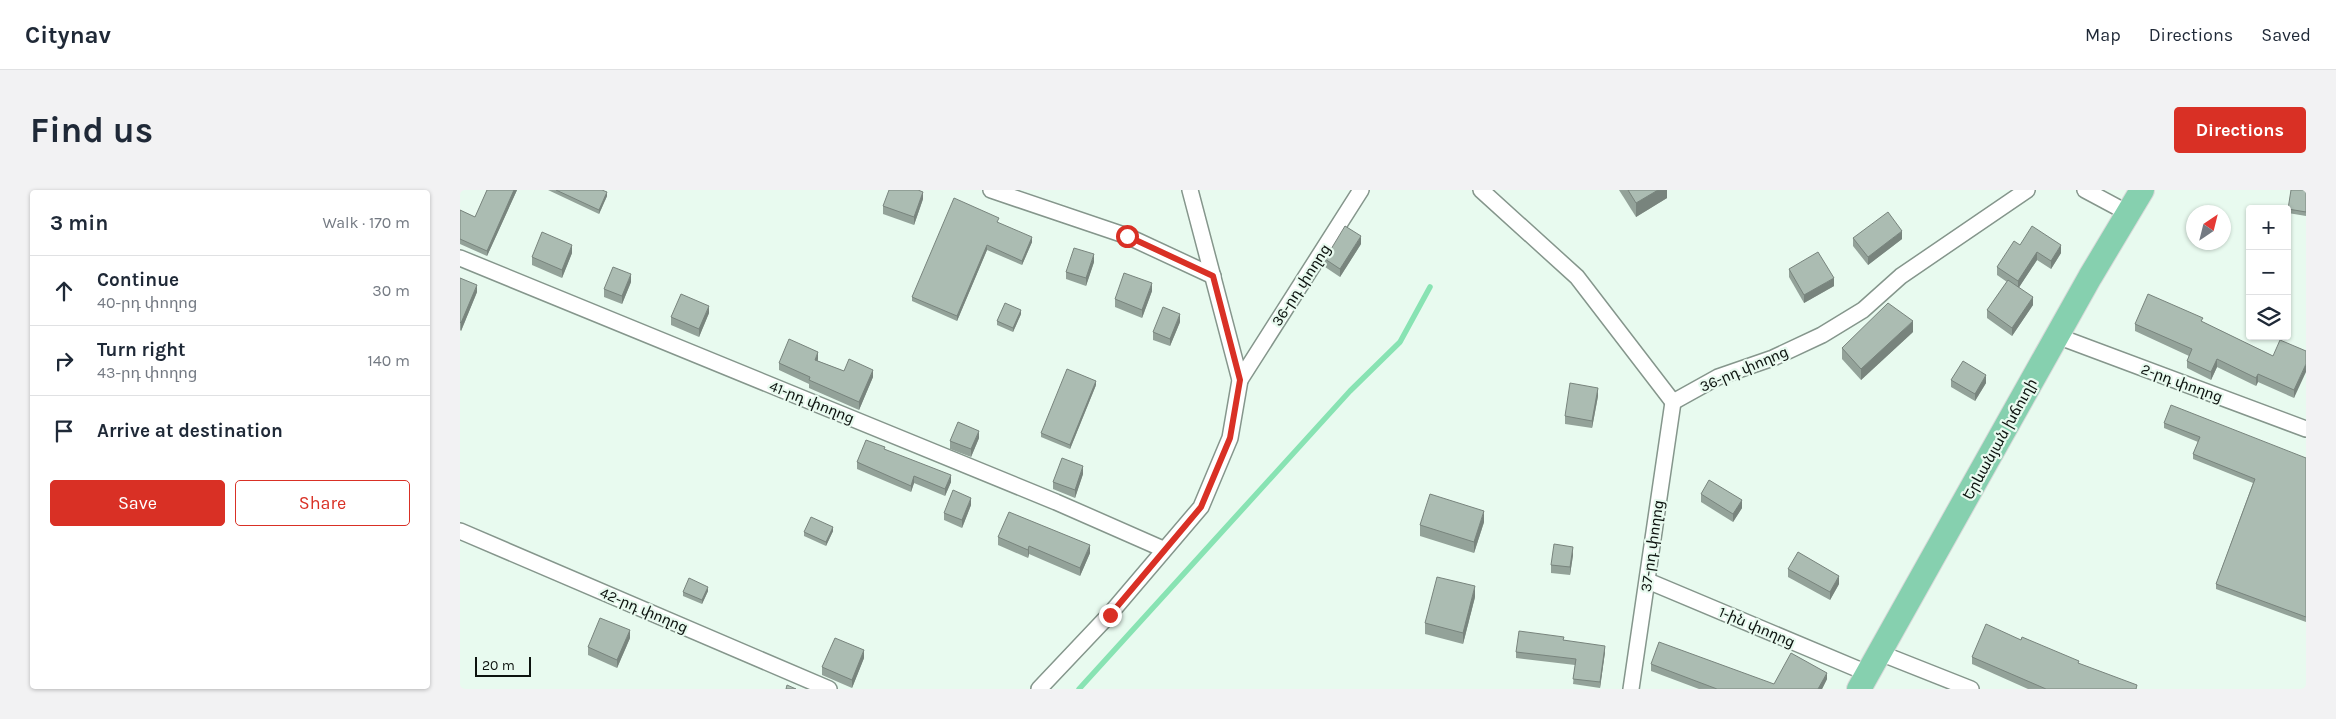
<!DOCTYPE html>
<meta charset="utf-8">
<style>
body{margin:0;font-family:Karla,"Noto Sans Armenian",sans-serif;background:#f2f2f3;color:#1f2937}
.controls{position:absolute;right:15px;top:15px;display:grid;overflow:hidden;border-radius:5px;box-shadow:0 1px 4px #0004}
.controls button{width:45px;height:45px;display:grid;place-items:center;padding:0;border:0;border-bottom:1px solid #e0e1e3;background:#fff;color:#1f2937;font:25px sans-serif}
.compass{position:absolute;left:1726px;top:15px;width:45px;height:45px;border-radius:50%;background:#fff;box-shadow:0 1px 4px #0004;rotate:35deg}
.scale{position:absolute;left:15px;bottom:12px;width:56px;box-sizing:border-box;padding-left:5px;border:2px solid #0d130f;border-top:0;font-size:14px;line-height:18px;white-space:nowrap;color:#0d130f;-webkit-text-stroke:4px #e8faef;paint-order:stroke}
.stop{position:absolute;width:15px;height:15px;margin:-11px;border:4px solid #d93025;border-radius:50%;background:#fff}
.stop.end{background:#d93025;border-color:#fff;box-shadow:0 1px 5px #0008}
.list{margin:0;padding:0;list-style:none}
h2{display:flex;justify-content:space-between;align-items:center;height:65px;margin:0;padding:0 20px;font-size:21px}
h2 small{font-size:16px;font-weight:400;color:#747a83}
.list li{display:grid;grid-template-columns:32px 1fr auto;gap:15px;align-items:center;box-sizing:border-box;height:70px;padding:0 20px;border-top:1px solid #e0e1e3}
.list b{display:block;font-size:19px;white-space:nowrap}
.list p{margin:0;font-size:16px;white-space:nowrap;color:#747a83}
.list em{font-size:16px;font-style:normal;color:#747a83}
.actions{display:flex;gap:10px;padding:15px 20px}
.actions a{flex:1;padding:11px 0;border:1px solid #d93025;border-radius:5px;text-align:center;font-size:18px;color:#d93025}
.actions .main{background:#d93025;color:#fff}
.icon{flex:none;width:28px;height:28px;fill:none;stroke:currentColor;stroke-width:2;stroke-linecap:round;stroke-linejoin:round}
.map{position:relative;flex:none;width:1846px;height:499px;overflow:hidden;border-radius:5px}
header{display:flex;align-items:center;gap:30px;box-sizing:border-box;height:70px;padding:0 25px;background:#fff;border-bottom:1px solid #e0e1e3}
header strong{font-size:24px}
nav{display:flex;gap:28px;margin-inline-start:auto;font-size:18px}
.intro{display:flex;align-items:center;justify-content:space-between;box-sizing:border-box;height:120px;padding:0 30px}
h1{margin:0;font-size:35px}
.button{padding:12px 22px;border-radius:5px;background:#d93025;color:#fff;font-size:18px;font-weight:700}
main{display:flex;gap:30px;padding:0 30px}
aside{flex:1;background:#fff;border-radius:5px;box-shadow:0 1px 4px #0004}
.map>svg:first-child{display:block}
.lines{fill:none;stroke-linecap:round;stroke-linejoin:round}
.stream{stroke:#88e3b3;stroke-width:5.5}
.street-casing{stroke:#85968c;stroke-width:18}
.primary-casing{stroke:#d8d9d9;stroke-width:26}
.street{stroke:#fff;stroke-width:15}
.primary{stroke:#86d0af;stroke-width:24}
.wall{fill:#93a299}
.shaded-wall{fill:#78847d}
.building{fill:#abbcb2;stroke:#78847d}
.route{stroke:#d93025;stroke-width:6}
.labels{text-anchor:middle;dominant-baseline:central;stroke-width:4.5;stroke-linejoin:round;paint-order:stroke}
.street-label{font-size:15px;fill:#0d130f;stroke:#e8faef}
</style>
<header>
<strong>Citynav</strong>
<nav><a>Map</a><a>Directions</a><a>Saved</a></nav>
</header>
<div class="intro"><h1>Find us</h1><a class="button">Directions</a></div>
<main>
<aside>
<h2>3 min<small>Walk · 170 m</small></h2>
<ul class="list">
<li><svg class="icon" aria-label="ahead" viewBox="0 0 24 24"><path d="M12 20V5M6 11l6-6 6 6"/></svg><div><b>Continue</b><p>40-րդ փողոց</p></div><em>30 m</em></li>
<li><svg class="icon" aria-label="right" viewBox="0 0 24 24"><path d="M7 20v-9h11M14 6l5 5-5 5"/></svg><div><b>Turn right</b><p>43-րդ փողոց</p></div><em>140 m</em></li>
<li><svg class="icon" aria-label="arrive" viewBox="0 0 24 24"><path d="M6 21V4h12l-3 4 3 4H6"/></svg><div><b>Arrive at destination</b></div></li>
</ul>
<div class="actions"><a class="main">Save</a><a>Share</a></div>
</aside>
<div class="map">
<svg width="1846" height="499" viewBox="0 0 1846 499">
<rect width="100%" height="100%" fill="#e8faef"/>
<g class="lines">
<polyline class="stream" points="619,499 890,201 940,152 970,97"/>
<defs>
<g id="street">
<polyline points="531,0 667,46 753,86"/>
<polyline points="1021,0 1117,87 1213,212"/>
<polyline points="1625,0 1668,23"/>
<polyline points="0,68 596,312 703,359"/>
<polyline points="1597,146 1846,239"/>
<polyline points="780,190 901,0"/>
<polyline points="1213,212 1258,187 1313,168 1362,145 1403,120 1441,86 1567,0"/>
<polyline points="0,341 369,499"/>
<polyline points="1188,391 1407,483"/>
<polyline points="1420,463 1511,499"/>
<polyline points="579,499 649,425 741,317 770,248 780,190 730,0"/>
<polyline points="1171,499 1213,212"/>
</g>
<polyline id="primary" points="1399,499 1630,87 1682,0"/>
</defs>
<use href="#street" class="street-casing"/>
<use href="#primary" class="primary-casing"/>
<use href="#street" class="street"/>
<use href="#primary" class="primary"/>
</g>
<g class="wall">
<polygon points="27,0 57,0 27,66 0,54 0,20 15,27"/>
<polygon points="88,0 142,0 147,6 139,24"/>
<polygon points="1159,0 1207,0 1207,8 1176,27"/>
<polygon points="1846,0 1846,26 1828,23 1828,19"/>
<polygon points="463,9 454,35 423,24 423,16"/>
<polygon points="539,32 539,33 572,52 562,75 527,60 497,131 452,111 452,107"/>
<polygon points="1393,48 1442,49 1408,75 1393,56"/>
<polygon points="901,54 880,87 865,77 865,69"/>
<polygon points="1560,55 1601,63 1591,79 1577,70 1559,97 1573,115 1552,146 1527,128 1527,120 1547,92 1537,85 1537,77"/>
<polygon points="112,63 102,88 72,75 72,67"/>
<polygon points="634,72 626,96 606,89 606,82"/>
<polygon points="1329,79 1374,96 1344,113 1329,87"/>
<polygon points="0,88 17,102 1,141 0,140"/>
<polygon points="171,92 162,114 144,107 144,99"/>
<polygon points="692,101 682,128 655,117 655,109"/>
<polygon points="249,123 239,147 211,135 211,127"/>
<polygon points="561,124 553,142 537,135 537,131"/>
<polygon points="720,132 710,156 693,150 693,142"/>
<polygon points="1743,132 1813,166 1846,161 1834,208 1798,192 1796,196 1757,177 1751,190 1727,178 1727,171 1729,166 1675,141 1675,134"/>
<polygon points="1453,142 1401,190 1382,169 1382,158"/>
<polygon points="358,169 358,171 384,181 413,187 399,220 349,198 349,194 319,180 319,173"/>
<polygon points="1491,190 1526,193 1515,211 1491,197"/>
<polygon points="636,195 610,259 581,247 581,243"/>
<polygon points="1138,206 1132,238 1105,234 1105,226"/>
<polygon points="1704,233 1846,268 1846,432 1756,399 1756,394 1793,293 1733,269 1733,264 1738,252 1704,238"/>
<polygon points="519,248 511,267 490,259 490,251"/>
<polygon points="425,260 491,292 485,306 454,293 451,302 397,279 397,272"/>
<polygon points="623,284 615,308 593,299 593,292"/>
<polygon points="1241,304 1282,318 1273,332 1241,312"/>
<polygon points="511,315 502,338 484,330 484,323"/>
<polygon points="1024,332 1014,363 960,346 960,335"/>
<polygon points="373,341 366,356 344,346 344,342"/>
<polygon points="538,347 630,363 620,386 569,364 568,368 538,355"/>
<polygon points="1113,365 1110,385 1091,383 1091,375"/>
<polygon points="1328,379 1379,394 1370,410 1328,387"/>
<polygon points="248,401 242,414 223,406 223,402"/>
<polygon points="1015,407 1003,454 965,444 965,433"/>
<polygon points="170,448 157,478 128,465 128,457"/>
<polygon points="1104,450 1145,462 1140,498 1113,494 1115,475 1056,468 1056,462"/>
<polygon points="1561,450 1619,474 1677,499 1568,499 1512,474 1512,467"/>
<polygon points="404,468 392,498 362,485 362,477"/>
<polygon points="1191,474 1314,494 1367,489 1362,499 1239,499 1191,481"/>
</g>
<g class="shaded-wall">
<polygon points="54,0 57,0 27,66 27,61"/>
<polygon points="1198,0 1207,0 1207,8 1176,27 1176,13"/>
<polygon points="147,2 147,6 139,24 139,20"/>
<polygon points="463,2 463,9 454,35 454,27"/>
<polygon points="1442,41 1442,49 1408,75 1408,67"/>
<polygon points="901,46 901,54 880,87 880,79"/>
<polygon points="572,47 572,52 562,75 562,71"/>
<polygon points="112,55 112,63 102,88 102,80"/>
<polygon points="527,55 527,60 497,131 497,126"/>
<polygon points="1601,55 1601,63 1591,79 1591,71"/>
<polygon points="1577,62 1577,70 1558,99 1558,91"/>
<polygon points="634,64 634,72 626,96 626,88"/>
<polygon points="171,84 171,92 162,114 162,106"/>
<polygon points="1374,88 1374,96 1344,113 1344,105"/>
<polygon points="692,93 692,101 682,128 682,120"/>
<polygon points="17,95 17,102 1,141 1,133"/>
<polygon points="1573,107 1573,115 1552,146 1552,138"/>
<polygon points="249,116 249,123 239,147 239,139"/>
<polygon points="561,120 561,124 553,142 553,138"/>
<polygon points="720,124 720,132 710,156 710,149"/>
<polygon points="1453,131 1453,142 1401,190 1401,179"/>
<polygon points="358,162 358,169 355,177 355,170"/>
<polygon points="1757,169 1757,177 1751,190 1751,182"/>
<polygon points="1846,174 1846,182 1834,208 1834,200"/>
<polygon points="413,180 413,187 399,220 399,212"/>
<polygon points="1798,184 1798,192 1796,196 1796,188"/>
<polygon points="1526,185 1526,193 1515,211 1515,204"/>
<polygon points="636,191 636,195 610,259 610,255"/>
<polygon points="1138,198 1138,206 1132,238 1132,231"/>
<polygon points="519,241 519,248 511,267 511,259"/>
<polygon points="623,276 623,284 615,308 615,300"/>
<polygon points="491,285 491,292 485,306 485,299"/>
<polygon points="454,286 454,293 451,302 451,296"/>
<polygon points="511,308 511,315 502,338 502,330"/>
<polygon points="1282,310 1282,318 1273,332 1273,324"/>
<polygon points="1024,321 1024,332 1014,363 1014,352"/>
<polygon points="373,337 373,341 366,356 366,352"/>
<polygon points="630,355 630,363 620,386 620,378"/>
<polygon points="569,356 569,364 568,368 568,360"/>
<polygon points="1113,357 1113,365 1110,385 1110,377"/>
<polygon points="1379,386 1379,394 1370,410 1370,402"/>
<polygon points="1015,396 1015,407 1003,454 1003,443"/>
<polygon points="248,397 248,401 242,414 242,410"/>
<polygon points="170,440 170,448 157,478 157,470"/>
<polygon points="1145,456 1145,462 1140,498 1140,492"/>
<polygon points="404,460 404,468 392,498 392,490"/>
<polygon points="1367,483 1367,489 1362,499 1358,499"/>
</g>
<g class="building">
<polygon points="27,0 54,0 27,61 0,49 0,20 15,27"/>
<polygon points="96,0 142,0 147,2 139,20"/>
<polygon points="429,0 458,0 463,2 454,27 423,16"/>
<polygon points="1168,0 1198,0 1176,13"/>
<polygon points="1831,0 1846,0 1846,22 1828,19"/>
<polygon points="494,8 539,28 537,32 572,47 562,71 527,55 497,126 452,107"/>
<polygon points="1428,22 1442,41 1408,67 1393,48"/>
<polygon points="885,36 901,46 880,79 865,69"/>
<polygon points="1572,36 1601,55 1591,71 1577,62 1558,91 1537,77 1554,51 1560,55"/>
<polygon points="82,42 112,55 102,80 72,67"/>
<polygon points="614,58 634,64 626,88 606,82"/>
<polygon points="1358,62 1374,88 1344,105 1329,79"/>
<polygon points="153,77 171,84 162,106 144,99"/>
<polygon points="664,83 692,93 682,120 655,109"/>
<polygon points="0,88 17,95 1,133 0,132"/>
<polygon points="1548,90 1573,107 1552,138 1527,120"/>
<polygon points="221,104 249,116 239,139 211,127"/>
<polygon points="1688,104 1743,128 1741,131 1813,166 1820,150 1846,161 1846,174 1834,200 1798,184 1796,188 1757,169 1751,182 1727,171 1732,159 1675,134"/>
<polygon points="545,113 561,120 553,138 537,131"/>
<polygon points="1428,113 1453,131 1401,179 1382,158"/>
<polygon points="703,117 720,124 710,149 693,142"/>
<polygon points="329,149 358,162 355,170 384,181 389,169 413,180 399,212 349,190 350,187 319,173"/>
<polygon points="1503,171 1526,185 1515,204 1491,190"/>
<polygon points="607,179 636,191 610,255 581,243"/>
<polygon points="1110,193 1138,198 1132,231 1105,226"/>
<polygon points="1711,215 1846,268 1846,427 1756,394 1795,289 1733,264 1740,247 1704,233"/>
<polygon points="498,232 519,241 511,259 490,251"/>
<polygon points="406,250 425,257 424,259 491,285 485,299 454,286 451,296 397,272"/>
<polygon points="602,268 623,276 615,300 593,292"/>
<polygon points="1249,290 1282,310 1273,324 1241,304"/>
<polygon points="493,300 511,308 502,330 484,323"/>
<polygon points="970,304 1024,321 1014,352 960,335"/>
<polygon points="549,322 630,355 620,378 569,356 568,360 538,347"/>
<polygon points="351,327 373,337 366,352 344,342"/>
<polygon points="1094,354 1113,357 1110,377 1091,375"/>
<polygon points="1338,362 1379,386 1370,402 1328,379"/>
<polygon points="977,387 1015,396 1003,443 965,433"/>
<polygon points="229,388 248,397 242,410 223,402"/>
<polygon points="140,428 170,440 157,470 128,457"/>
<polygon points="1526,434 1561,450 1562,447 1619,471 1618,473 1677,495 1676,499 1586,499 1512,467"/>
<polygon points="1059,441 1104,447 1103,450 1145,456 1140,492 1113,489 1116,469 1056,462"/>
<polygon points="375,448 404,460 392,490 362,477"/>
<polygon points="1199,452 1314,494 1331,463 1367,483 1358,499 1257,499 1191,474"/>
<polygon points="327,495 336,499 326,499"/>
</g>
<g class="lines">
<polyline class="route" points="650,425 741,317 770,248 780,190 753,86 667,46"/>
</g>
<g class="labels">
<g class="street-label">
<text transform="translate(841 95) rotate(-57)">36-րդ փողոց</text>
<text transform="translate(1284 179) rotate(-23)">36-րդ փողոց</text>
<text transform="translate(1722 193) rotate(20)">2-րդ փողոց</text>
<text transform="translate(352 212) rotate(22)">41-րդ փողոց</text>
<text transform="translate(1540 249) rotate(-61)">Երևանյան խճուղի</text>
<text transform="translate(1192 356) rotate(-82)">37-րդ փողոց</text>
<text transform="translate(184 420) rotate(23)">42-րդ փողոց</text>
<text transform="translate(1297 437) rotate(23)">1-ին փողոց</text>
</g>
</g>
</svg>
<div class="controls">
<button>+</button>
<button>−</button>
<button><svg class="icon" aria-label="layers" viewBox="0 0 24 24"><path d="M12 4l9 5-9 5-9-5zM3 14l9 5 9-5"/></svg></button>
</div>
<svg class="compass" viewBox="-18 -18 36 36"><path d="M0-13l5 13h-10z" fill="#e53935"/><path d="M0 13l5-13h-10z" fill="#747a83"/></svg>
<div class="scale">20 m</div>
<div class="stop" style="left:667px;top:46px"></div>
<div class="stop end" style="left:650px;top:425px"></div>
</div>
</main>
